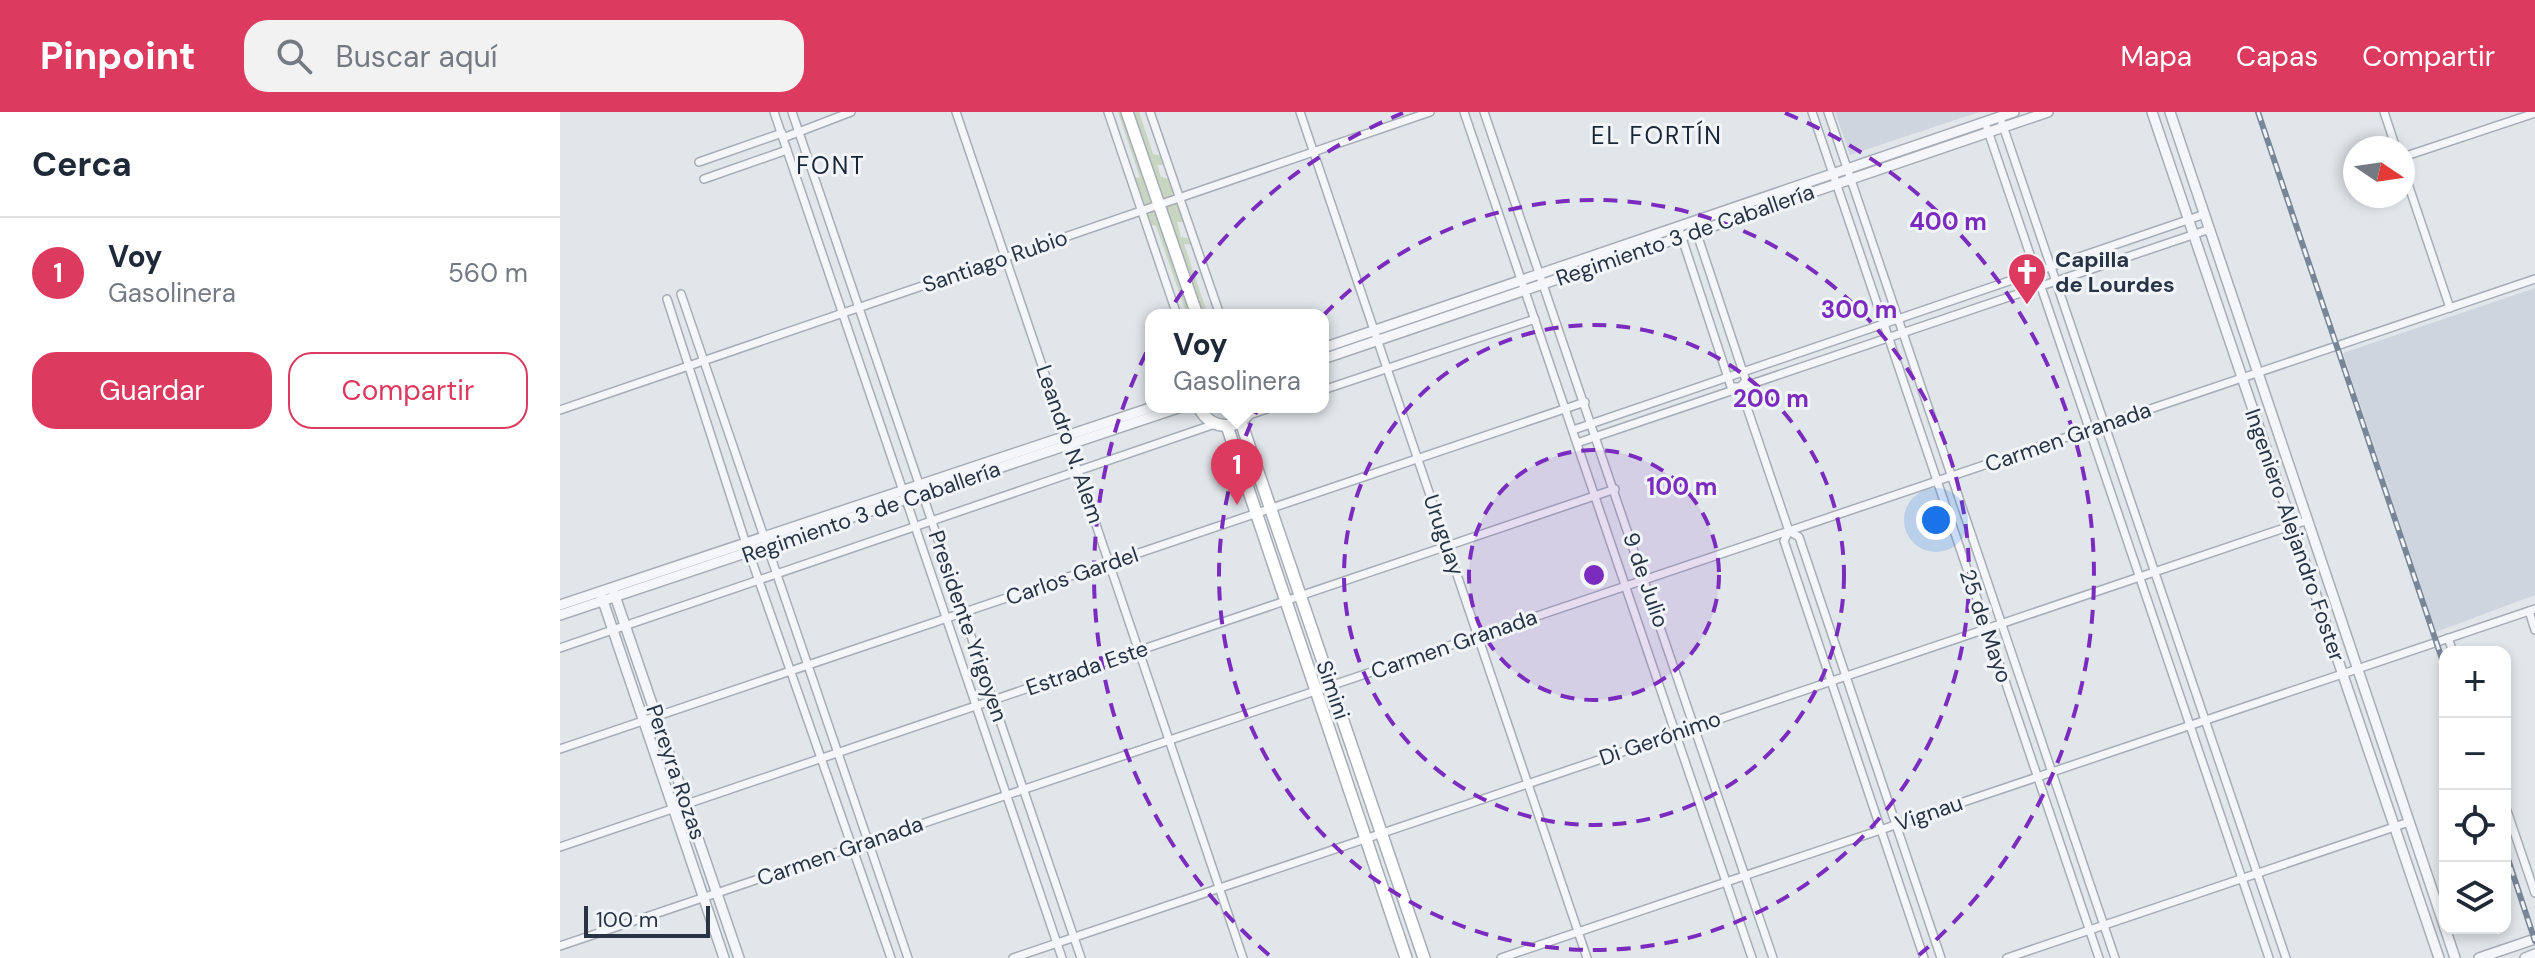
<!DOCTYPE html>
<html lang="es">
<meta charset="utf-8">
<style>
body{margin:0;font-family:"DM Sans",sans-serif;background:#f2f2f3;color:#1f2937}
.controls{position:absolute;right:24px;bottom:24px;display:grid;overflow:hidden;border-radius:16px;box-shadow:0 4px 12px #0003}
.controls button{width:72px;height:72px;display:grid;place-items:center;padding:0;border:0;border-bottom:2px solid #e0e1e3;background:#fff;color:#1f2937;font:40px sans-serif}
.compass{position:absolute;left:1783px;top:24px;width:72px;height:72px;border-radius:50%;background:#fff;box-shadow:0 4px 12px #0003;rotate:103deg}
.scale{position:absolute;left:24px;bottom:20px;width:126px;box-sizing:border-box;padding-left:8px;border:4px solid #283445;border-top:0;font-size:22px;line-height:28px;white-space:nowrap;color:#283445;-webkit-text-stroke:6px #f1f5f8;paint-order:stroke}
.you{position:absolute;left:1376px;top:408px;width:28px;height:28px;margin:-20px;border:6px solid #fff;border-radius:50%;background:#1a73e8;box-shadow:0 0 0 12px #1a73e833}
.badge{display:grid;place-items:center;width:52px;height:52px;border-radius:50%;background:#dc3a5f;color:#fff;font-size:26px;font-weight:700}
.pin{position:absolute;translate:-50% -66px;filter:drop-shadow(0 2px 4px #0008)}
.pin::after{content:'';position:absolute;top:42px;width:28px;height:24px;background:inherit;clip-path:polygon(0 0,100% 0,50% 100%)}
.popup{position:absolute;left:585px;top:197px;width:184px;height:104px;box-sizing:border-box;display:grid;place-content:center;border-radius:16px;background:#fff;filter:drop-shadow(0 2px 6px #0005);font-size:26px;white-space:nowrap;color:#747a83}
.popup b{font-size:30px;color:#1f2937}
.popup::after{content:'';position:absolute;left:50%;top:100%;margin-left:-16px;border:16px solid transparent;border-top-color:#fff}
.list{margin:0;padding:0;list-style:none}
h2{display:flex;justify-content:space-between;align-items:center;height:104px;margin:0;padding:0 32px;font-size:34px}
h2 small{font-size:26px;font-weight:400;color:#747a83}
.list li{display:grid;grid-template-columns:52px 1fr auto;gap:24px;align-items:center;box-sizing:border-box;height:112px;padding:0 32px;border-top:2px solid #e0e1e3}
.list b{display:block;font-size:30px;white-space:nowrap}
.list p{margin:0;font-size:26px;white-space:nowrap;color:#747a83}
.list em{font-size:26px;font-style:normal;color:#747a83}
.actions{display:flex;gap:16px;padding:24px 32px}
.actions a{flex:1;padding:18px 0;border:2px solid #dc3a5f;border-radius:24px;text-align:center;font-size:28px;color:#dc3a5f}
.actions .main{background:#dc3a5f;color:#fff}
.icon{flex:none;width:44px;height:44px;fill:none;stroke:currentColor;stroke-width:2;stroke-linecap:round;stroke-linejoin:round}
.map{position:relative;flex:none;width:1975px;height:846px;overflow:hidden}
header{display:flex;align-items:center;gap:48px;box-sizing:border-box;height:112px;padding:0 40px;background:#dc3a5f;color:#fff}
header strong{font-size:38px}
nav{display:flex;gap:44px;margin-inline-start:auto;font-size:28px}
.search{width:560px;height:72px;background:#f2f2f3;display:flex;align-items:center;gap:20px;box-sizing:border-box;padding:0 28px;border-radius:24px;color:#747a83;font-size:30px}
main{display:flex}
aside{flex:1;background:#fff}
.map>svg:first-child{display:block}
.built{fill:#cfd5de}
.green{fill:#c8d6c1}
.lines{fill:none;stroke-linecap:round;stroke-linejoin:round}
.minor-casing{stroke:#a6adb6;stroke-width:10}
.tertiary-casing{stroke:#a6adb6;stroke-width:12}
.secondary-casing{stroke:#a6adb6;stroke-width:14}
.minor{stroke:#f5f6f9;stroke-width:7}
.tertiary{stroke:#f5f6f9;stroke-width:9}
.secondary{stroke:#fff;stroke-width:11}
.rail-casing{stroke:#798697;stroke-width:6}
.rail{stroke:#f1f5f8;stroke-width:3;stroke-dasharray:9;stroke-linecap:butt}
.ring{fill:none;stroke:#7b2cbf;stroke-width:4;stroke-dasharray:14 10}
.labels{text-anchor:middle;dominant-baseline:central;stroke-width:6;stroke-linejoin:round;paint-order:stroke}
.street-label{font-size:22px;fill:#283445;stroke:#f1f5f8}
.poi-label{font-size:22px;font-weight:bold;fill:#283445;stroke:#f1f5f8;text-anchor:start}
.neighbourhood-label{font-size:24px;letter-spacing:2px;fill:#1a2536;stroke:#f1f5f8}
.centre{fill:#7b2cbf;stroke:#f1f5f8;stroke-width:4}
.ring-label{font-size:24px;text-anchor:middle;font-weight:bold;fill:#7b2cbf;stroke:#f1f5f8;stroke-width:6;stroke-linejoin:round;paint-order:stroke}
</style>
<header>
<strong>Pinpoint</strong>
<div class="search"><svg class="icon" aria-label="search" viewBox="0 0 24 24"><circle cx="10" cy="10" r="6"/><path d="M15 15l6 6"/></svg>Buscar aquí</div>
<nav><a>Mapa</a><a>Capas</a><a>Compartir</a></nav>
</header>
<main>
<aside>
<h2>Cerca<small></small></h2>
<ul class="list">
<li><span class="badge">1</span><div><b>Voy</b><p>Gasolinera</p></div><em>560 m</em></li>
</ul>
<div class="actions"><a class="main">Guardar</a><a>Compartir</a></div>
</aside>
<div class="map">
<svg width="1975" height="846" viewBox="0 0 1975 846">
<rect width="100%" height="100%" fill="#e1e6eb"/>
<g class="built">
<polygon points="1275,0 1419,0 1290,43"/>
<polygon points="1975,176 1975,483 1876,520 1783,241"/>
</g>
<g class="green">
<polygon points="558,0 564,0 633,203 627,203 596,114 589,112 573,65 580,66"/>
<polygon points="572,0 579,0 593,42 602,44 606,53 597,53 601,65 610,67 625,110 617,110 621,125 631,127 633,133 624,132 648,203 641,203"/>
</g>
<g class="lines">
<defs>
<g id="minor">
<polyline points="214,0 502,846"/>
<polyline points="232,0 521,846"/>
<polyline points="396,0 683,846"/>
<polyline points="548,0 617,203"/>
<polyline points="590,0 660,203"/>
<polyline points="740,0 1027,846"/>
<polyline points="904,0 1192,846"/>
<polyline points="924,0 1213,846"/>
<polyline points="1252,0 1539,846"/>
<polyline points="1268,0 1555,846"/>
<polyline points="1824,0 1836,36"/>
<polyline points="1442,11 1726,846"/>
<polyline points="1427,16 1709,846"/>
<polyline points="223,26 291,0"/>
<polyline points="1843,45 1975,1"/>
<polyline points="139,50 222,21"/>
<polyline points="1843,57 1890,196"/>
<polyline points="144,67 227,38"/>
<polyline points="1118,114 1171,275 1178,275"/>
<polyline points="1135,116 1186,269 1180,275 1229,419 1239,425 1381,846"/>
<polyline points="121,182 348,846"/>
<polyline points="107,187 186,432 331,846"/>
<polyline points="763,278 975,207"/>
<polyline points="0,298 870,0"/>
<polyline points="689,303 713,295"/>
<polyline points="1013,318 1645,102"/>
<polyline points="1017,331 1650,117"/>
<polyline points="1229,419 1224,429 1364,846"/>
<polyline points="1969,499 1975,518"/>
<polyline points="1888,526 1893,540"/>
<polyline points="0,536 655,312"/>
<polyline points="0,637 1025,290"/>
<polyline points="1945,693 1975,781"/>
<polyline points="0,735 1055,377"/>
<polyline points="0,834 1975,167"/>
<polyline points="453,846 1748,408"/>
<polyline points="941,846 1975,497"/>
<polyline points="1447,846 1849,710"/>
</g>
<g id="tertiary">
<polyline points="1592,0 1879,846"/>
<polyline points="1610,0 1885,816"/>
<polyline points="763,236 1454,0"/>
<polyline points="763,247 1488,0"/>
<polyline points="53,478 179,846"/>
<polyline points="41,483 164,846"/>
<polyline points="0,493 593,295"/>
<polyline points="0,503 621,295"/>
<polyline points="1885,816 1895,846"/>
<polyline points="1919,846 1975,827"/>
<polyline points="1965,846 1975,842"/>
</g>
<g id="secondary">
<polyline points="567,0 637,203"/>
<path d="M639,295C651,320 680,319 693,295"/>
<polyline points="681,310 864,846"/>
<polyline points="667,314 846,846"/>
</g>
</defs>
<use href="#minor" class="minor-casing"/>
<use href="#tertiary" class="tertiary-casing"/>
<use href="#secondary" class="secondary-casing"/>
<use href="#minor" class="minor"/>
<use href="#tertiary" class="tertiary"/>
<use href="#secondary" class="secondary"/>
<defs>
<g id="rail">
<polyline points="1698,0 1885,556"/>
<polyline points="1945,738 1975,829"/>
</g>
</defs>
<use href="#rail" class="rail-casing"/>
<use href="#rail" class="rail"/>
</g>
<circle cx="1034" cy="463" r="125" fill="#7b2cbf" fill-opacity=".12"/>
<g class="ring">
<circle cx="1034" cy="463" r="125"/>
<circle cx="1034" cy="463" r="250"/>
<circle cx="1034" cy="463" r="375"/>
<path d="M709 843A500 500 0 0 1 843 1M1225 1A500 500 0 0 1 1359 843"/>
</g>
<defs>
<symbol id="church-pin" viewBox="-11 -11 22 30"><path d="M0 17L-7.5 6A9.5 9.5 0 1 1 7.5 6Z" fill="#dc3a5f" stroke="#f1f5f8"/><path d="M-1.2-6h2.4v3.5h3.3v2.4h-3.3V6h-2.4V-.1h-3.3v-2.4h3.3Z" fill="#fff"/></symbol>
</defs>
<g fill-rule="evenodd">
<use href="#church-pin" x="1445" y="138" width="44" height="60"/>
</g>
<g class="labels">
<g class="street-label">
<text transform="translate(1125 123) rotate(-19)">Regimiento 3 de Caballería</text>
<text transform="translate(435 149) rotate(-19)">Santiago Rubio</text>
<text transform="translate(1508 325) rotate(-19)">Carmen Granada</text>
<text transform="translate(510 332) rotate(71)">Leandro N. Alem</text>
<text transform="translate(311 400) rotate(-19)">Regimiento 3 de Caballería</text>
<text transform="translate(884 423) rotate(71)">Uruguay</text>
<text transform="translate(1735 423) rotate(71)">Ingeniero Alejandro Foster</text>
<text transform="translate(512 464) rotate(-19)">Carlos Gardel</text>
<text transform="translate(1086 468) rotate(71)">9 de Julio</text>
<text transform="translate(408 514) rotate(71)">Presidente Yrigoyen</text>
<text transform="translate(1426 514) rotate(71)">25 de Mayo</text>
<text transform="translate(894 532) rotate(-19)">Carmen Granada</text>
<text transform="translate(527 556) rotate(-19)">Estrada Este</text>
<text transform="translate(773 578) rotate(71)">Simini</text>
<text transform="translate(1100 626) rotate(-19)">Di Gerónimo</text>
<text transform="translate(116 660) rotate(71)">Pereyra Rozas</text>
<text transform="translate(1369 701) rotate(-19)">Vignau</text>
<text transform="translate(280 739) rotate(-19)">Carmen Granada</text>
</g>
<g class="poi-label">
<text x="1495" y="147">Capilla<tspan x="1495" dy="25">de Lourdes</tspan></text>
</g>
<g class="neighbourhood-label">
<text x="1097" y="23">EL FORTÍN</text>
<text x="271" y="53">FONT</text>
</g>
</g>
<circle cx="1034" cy="463" r="12" class="centre"/>
<g class="ring-label">
<text x="1388" y="118">400 m</text>
<text x="1299" y="206">300 m</text>
<text x="1211" y="295">200 m</text>
<text x="1122" y="383">100 m</text>
</g>
</svg>
<div class="controls">
<button>+</button>
<button>−</button>
<button><svg class="icon" aria-label="locate" viewBox="0 0 24 24"><circle cx="12" cy="12" r="6"/><path d="M12 2v4M12 18v4M2 12h4M18 12h4"/></svg></button>
<button><svg class="icon" aria-label="layers" viewBox="0 0 24 24"><path d="M12 4l9 5-9 5-9-5zM3 14l9 5 9-5"/></svg></button>
</div>
<svg class="compass" viewBox="-18 -18 36 36"><path d="M0-13l5 13h-10z" fill="#e53935"/><path d="M0 13l5-13h-10z" fill="#747a83"/></svg>
<div class="scale">100 m</div>
<div class="you"></div>
<div class="pin badge" style="left:677px;top:393px">1</div>
<div class="popup"><b>Voy</b>Gasolinera</div>
</div>
</main>
